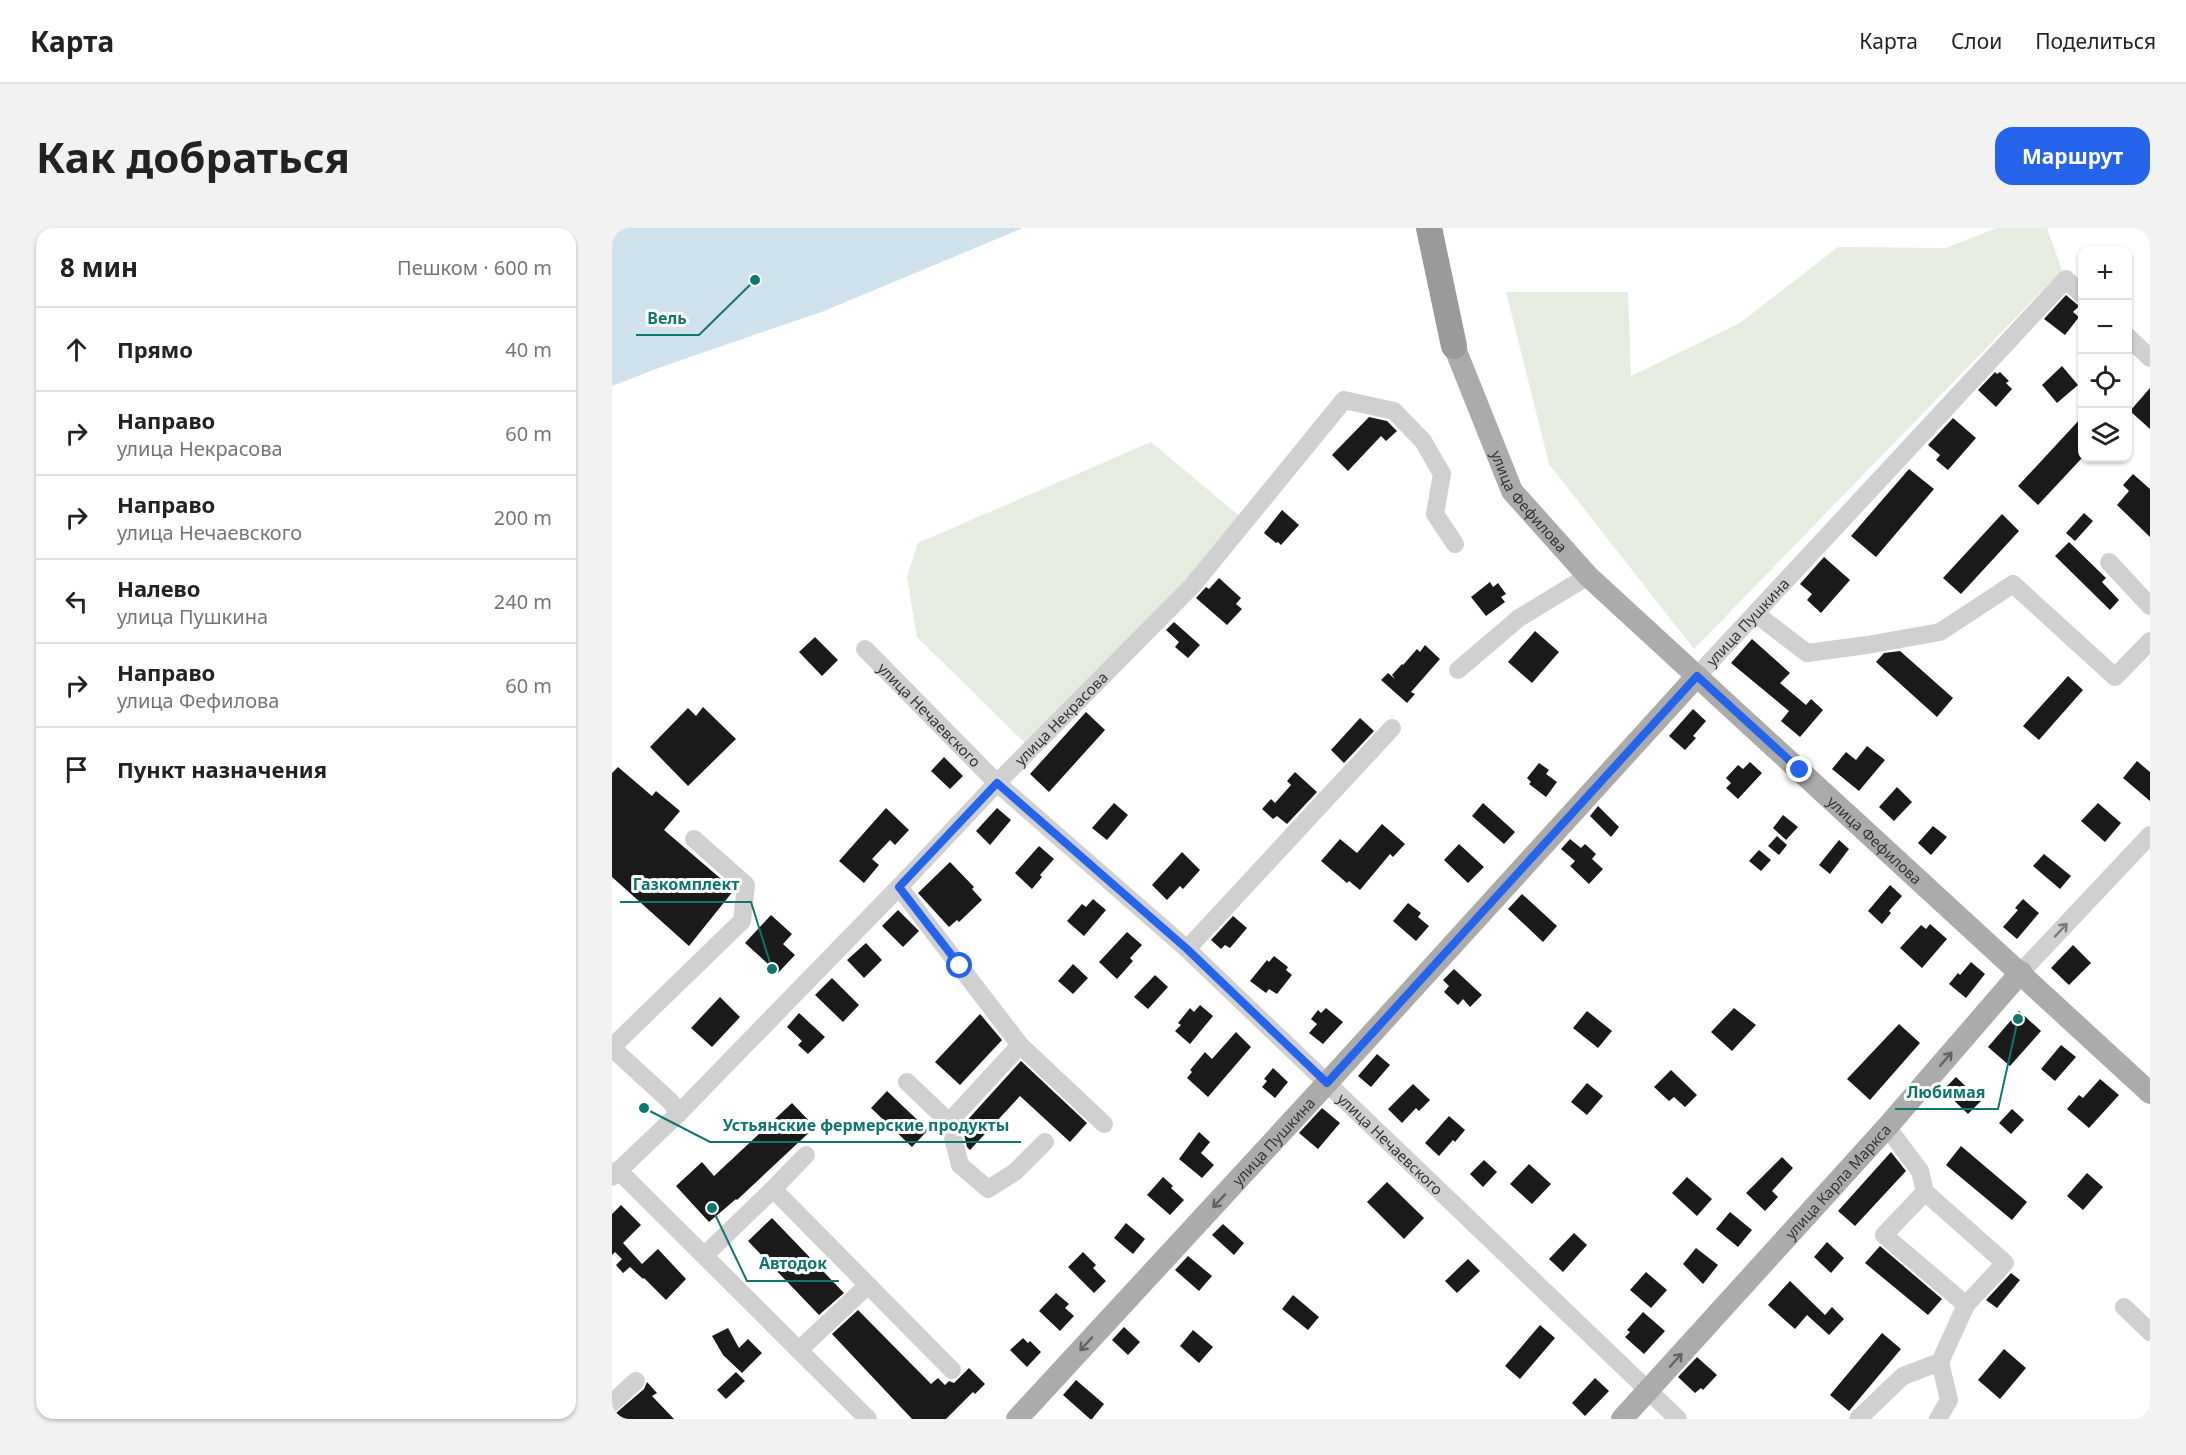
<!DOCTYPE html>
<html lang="ru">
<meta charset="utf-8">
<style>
body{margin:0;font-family:"Noto Sans",sans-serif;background:#f2f2f2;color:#222}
.controls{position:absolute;right:18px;top:18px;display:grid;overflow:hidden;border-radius:12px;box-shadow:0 2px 4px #0004}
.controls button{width:54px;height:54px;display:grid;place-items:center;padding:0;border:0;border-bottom:2px solid #e0e0e0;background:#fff;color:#222;font:30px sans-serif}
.stop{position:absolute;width:18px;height:18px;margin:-14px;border:4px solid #2563eb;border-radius:50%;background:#fff}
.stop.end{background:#2563eb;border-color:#fff;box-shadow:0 2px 6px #0008}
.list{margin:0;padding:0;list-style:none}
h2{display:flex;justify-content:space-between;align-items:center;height:78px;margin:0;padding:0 24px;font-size:26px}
h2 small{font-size:20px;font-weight:400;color:#767676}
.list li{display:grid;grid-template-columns:39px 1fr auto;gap:18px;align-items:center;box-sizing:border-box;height:84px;padding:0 24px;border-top:2px solid #e0e0e0}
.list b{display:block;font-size:22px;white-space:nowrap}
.list p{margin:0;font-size:20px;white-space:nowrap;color:#767676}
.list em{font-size:20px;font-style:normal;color:#767676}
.icon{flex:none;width:33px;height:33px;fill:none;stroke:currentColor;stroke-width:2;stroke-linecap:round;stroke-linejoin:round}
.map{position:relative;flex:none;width:1538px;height:1191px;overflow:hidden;border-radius:18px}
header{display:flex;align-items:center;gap:36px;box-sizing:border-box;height:84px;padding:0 30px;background:#fff;border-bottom:2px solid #e0e0e0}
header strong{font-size:28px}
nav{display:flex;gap:33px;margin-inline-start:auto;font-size:21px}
.intro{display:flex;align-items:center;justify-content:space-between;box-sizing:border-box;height:144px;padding:0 36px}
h1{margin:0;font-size:42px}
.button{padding:15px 27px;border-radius:18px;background:#2563eb;color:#fff;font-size:21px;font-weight:700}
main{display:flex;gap:36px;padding:0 36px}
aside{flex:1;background:#fff;border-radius:18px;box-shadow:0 2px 4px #0004}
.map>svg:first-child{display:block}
.green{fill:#e6ecdf}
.water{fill:#cfe2ee}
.building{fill:#1a1a1a}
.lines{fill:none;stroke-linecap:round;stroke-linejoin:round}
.minor{stroke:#d0d0d0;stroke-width:18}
.major{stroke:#ababab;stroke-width:22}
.highway{stroke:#9a9a9a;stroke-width:26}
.oneway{stroke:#7a7a7a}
.oneway2{stroke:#636363}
.route{stroke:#2563eb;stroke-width:8}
.labels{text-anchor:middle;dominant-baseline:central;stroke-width:6;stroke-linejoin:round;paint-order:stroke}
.street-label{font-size:15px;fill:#333;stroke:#fff}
.leader{fill:none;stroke:#0f766e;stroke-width:2}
.callout-dot{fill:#0f766e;stroke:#fff;stroke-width:2}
.callout-label{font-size:16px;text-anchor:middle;font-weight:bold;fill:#0f766e;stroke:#fff;stroke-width:6;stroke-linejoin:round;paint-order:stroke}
</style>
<header>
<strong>Карта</strong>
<nav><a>Карта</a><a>Слои</a><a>Поделиться</a></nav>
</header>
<div class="intro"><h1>Как добраться</h1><a class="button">Маршрут</a></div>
<main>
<aside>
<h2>8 мин<small>Пешком · 600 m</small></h2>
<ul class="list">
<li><svg class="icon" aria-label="ahead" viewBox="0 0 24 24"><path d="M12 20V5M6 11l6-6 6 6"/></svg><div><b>Прямо</b></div><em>40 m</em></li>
<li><svg class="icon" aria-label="right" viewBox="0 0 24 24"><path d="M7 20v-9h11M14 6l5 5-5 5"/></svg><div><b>Направо</b><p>улица Некрасова</p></div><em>60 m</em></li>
<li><svg class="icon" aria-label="right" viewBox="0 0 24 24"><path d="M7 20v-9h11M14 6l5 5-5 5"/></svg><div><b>Направо</b><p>улица Нечаевского</p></div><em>200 m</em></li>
<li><svg class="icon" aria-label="left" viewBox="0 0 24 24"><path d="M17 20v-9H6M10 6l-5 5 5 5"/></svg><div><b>Налево</b><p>улица Пушкина</p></div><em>240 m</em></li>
<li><svg class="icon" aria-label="right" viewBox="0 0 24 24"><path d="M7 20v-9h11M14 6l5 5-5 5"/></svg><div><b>Направо</b><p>улица Фефилова</p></div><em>60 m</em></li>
<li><svg class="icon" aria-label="arrive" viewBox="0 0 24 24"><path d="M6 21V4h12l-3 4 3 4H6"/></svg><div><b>Пункт назначения</b></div></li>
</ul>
</aside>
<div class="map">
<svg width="1538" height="1191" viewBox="0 0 1538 1191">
<rect width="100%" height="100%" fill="#fff"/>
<g class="green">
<polygon points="1385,0 1435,0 1450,42 1082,421 937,236 894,64 1016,64 1019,148 1128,95 1226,19 1334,20"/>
<polygon points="539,214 631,291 447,495 415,517 305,409 295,349 306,315"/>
</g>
<polygon class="water" points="14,0 411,0 212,83 49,139 0,158 0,5"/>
<g class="building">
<polygon points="1454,67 1467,78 1461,84 1467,89 1453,107 1432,91"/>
<polygon points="1450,138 1466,157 1445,175 1430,157"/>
<polygon points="1383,144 1385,146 1388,144 1397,153 1394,155 1400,161 1384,179 1366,162"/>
<polygon points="1538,160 1538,201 1518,183"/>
<polygon points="757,189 775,193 785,203 774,213 769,208 736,243 720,227"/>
<polygon points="1470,189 1470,230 1426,277 1406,258"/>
<polygon points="1341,190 1364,210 1336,242 1324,232 1328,227 1316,217"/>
<polygon points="1297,241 1322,261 1264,329 1239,308"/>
<polygon points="1521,246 1538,261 1538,309 1505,277 1517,263 1511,257"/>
<polygon points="670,282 687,297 669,317 666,314 664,315 652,305"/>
<polygon points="1472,285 1481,293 1463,313 1454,305"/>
<polygon points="1390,286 1407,303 1349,366 1331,350"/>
<polygon points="1457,314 1494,350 1490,354 1507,372 1498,382 1443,328"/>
<polygon points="1212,329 1238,352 1209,385 1195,372 1200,366 1188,356"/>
<polygon points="607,350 629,370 624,376 630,381 615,397 584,370 594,359 597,361"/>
<polygon points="878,354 881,359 886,355 894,366 889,369 893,374 874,388 859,369"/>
<polygon points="562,394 588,417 576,430 563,419 567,414 554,402"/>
<polygon points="923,403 947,424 920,455 896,434"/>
<polygon points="203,409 226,432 210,448 187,424"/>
<polygon points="1140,411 1178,445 1168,455 1194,477 1199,471 1211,482 1188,509 1169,493 1177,483 1119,435"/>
<polygon points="813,417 828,431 799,464 803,466 795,475 769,452 776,445 783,451 780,447 790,436 791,437 805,421 808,424"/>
<polygon points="1288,423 1341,470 1325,489 1264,434 1272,425"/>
<polygon points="1456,448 1471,462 1427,512 1411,498"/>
<polygon points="91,479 124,511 76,558 38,519 76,480 84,488"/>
<polygon points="1081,481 1094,493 1081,508 1084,510 1073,522 1057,508"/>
<polygon points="474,484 493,502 437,564 418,546"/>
<polygon points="748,490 762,503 732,535 719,522"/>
<polygon points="1255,518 1273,532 1247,563 1220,541 1234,524 1244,532"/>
<polygon points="332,529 351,548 338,561 319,543"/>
<polygon points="1525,533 1538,544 1538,573 1511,550"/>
<polygon points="1138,534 1150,545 1126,571 1114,560 1119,555 1114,550 1126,537 1131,541"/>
<polygon points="927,535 937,542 934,546 945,554 934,569 917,556 919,554 915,550"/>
<polygon points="6,539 40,568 44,563 68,583 52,602 122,662 77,718 0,649 0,545"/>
<polygon points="683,544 705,564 675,596 665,588 661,591 650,581 659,571 663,575 679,557 675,553"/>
<polygon points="1285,559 1300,574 1282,593 1267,579"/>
<polygon points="502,575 516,587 495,612 480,600"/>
<polygon points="871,575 903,604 892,616 860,588"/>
<polygon points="1486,575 1509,595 1493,614 1469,593"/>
<polygon points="986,578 1007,599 999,609 978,588"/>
<polygon points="274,580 297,602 283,617 278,612 260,631 267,637 252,655 227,633"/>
<polygon points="385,580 399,592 378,617 364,603"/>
<polygon points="1171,587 1186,599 1174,612 1161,600"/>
<polygon points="770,596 793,616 781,629 778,626 748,662 737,653 735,655 709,633 728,611 745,625"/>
<polygon points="1321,598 1335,609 1319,627 1306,615"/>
<polygon points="1165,608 1175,617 1167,627 1156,618"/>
<polygon points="958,611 969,620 973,616 984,626 980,631 991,641 977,656 958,638 963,633 949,621"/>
<polygon points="1227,612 1237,621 1218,646 1207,637"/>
<polygon points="847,616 872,639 856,655 832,632"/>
<polygon points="427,618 442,631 428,647 430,649 420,661 403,645"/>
<polygon points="1147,622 1159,632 1149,643 1137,633"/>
<polygon points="570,624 588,642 571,661 568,658 555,672 540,657"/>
<polygon points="1432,626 1459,648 1448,661 1421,638"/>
<polygon points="338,634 362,659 360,661 370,672 347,694 345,692 337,699 306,665"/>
<polygon points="1278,657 1290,668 1277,683 1279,685 1270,696 1256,683"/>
<polygon points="910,666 945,698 931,714 896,681"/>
<polygon points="481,671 494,682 472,708 455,693 470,676 474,679"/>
<polygon points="1411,671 1427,685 1405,711 1391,699 1406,682 1403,680"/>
<polygon points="796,675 809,685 806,689 817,698 804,713 781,693"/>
<polygon points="286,682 307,703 291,719 270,698"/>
<polygon points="159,687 180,706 171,716 183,727 166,745 133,715"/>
<polygon points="621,688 635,700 618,720 613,717 609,721 599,712"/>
<polygon points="1318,696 1335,711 1310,740 1288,720 1309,697 1314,701"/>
<polygon points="515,704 530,717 518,730 521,733 505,751 487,734"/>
<polygon points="254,715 270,732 252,750 235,732"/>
<polygon points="1461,717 1479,735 1457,757 1439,740"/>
<polygon points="662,728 676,739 674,742 680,747 665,766 657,761 654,765 638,753 655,732 657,734"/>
<polygon points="1359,734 1373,746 1354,770 1337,756 1346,745 1348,747"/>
<polygon points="461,736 476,750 461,766 446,753"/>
<polygon points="842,741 870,767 858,779 851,771 846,777 832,764 837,758 831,752"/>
<polygon points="543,747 556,759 536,781 522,769"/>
<polygon points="220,750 247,777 231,794 203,767"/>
<polygon points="108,769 128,789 100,819 79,800"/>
<polygon points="588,777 601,788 578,816 563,803 569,797 566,795 578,780 582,784"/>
<polygon points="714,780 731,794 711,816 697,805 705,796 699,791 706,782 709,785"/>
<polygon points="1122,780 1144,797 1120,823 1099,804"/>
<polygon points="975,783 1000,803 986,820 961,800"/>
<polygon points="1407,783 1429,803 1398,838 1376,819"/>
<polygon points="187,785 213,809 196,826 186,817 190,813 175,799"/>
<polygon points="368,786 390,812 348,857 323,834"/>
<polygon points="1287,796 1308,815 1258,872 1235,851"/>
<polygon points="624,804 639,819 596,869 575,850 580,844 578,842 593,824 600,831"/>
<polygon points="1449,817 1464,829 1443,853 1429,841"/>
<polygon points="765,826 778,837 759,859 746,848"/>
<polygon points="409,833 475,895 458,914 408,868 358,922 355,919 350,898"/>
<polygon points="661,840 676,854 663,870 650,859 655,853 652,851"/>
<polygon points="1059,842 1085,867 1073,879 1062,869 1057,873 1042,859"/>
<polygon points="1344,849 1369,873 1356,886 1331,862"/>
<polygon points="1488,851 1507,867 1477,900 1455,881 1467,867 1471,870"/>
<polygon points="975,855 991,868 975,887 959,874"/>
<polygon points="801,856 818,872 807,883 804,880 790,895 776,881"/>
<polygon points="275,863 316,902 300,919 259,880"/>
<polygon points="180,875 203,899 125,972 124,971 97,994 64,958 90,934 102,948"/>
<polygon points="710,880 728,895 706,921 687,905"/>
<polygon points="1400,881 1412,892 1399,906 1387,895"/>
<polygon points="837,888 853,902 843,914 841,912 827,928 813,915"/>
<polygon points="587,904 598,914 589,925 602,937 590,950 567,931"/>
<polygon points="1349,918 1415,974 1400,992 1334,937"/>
<polygon points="1279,924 1294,943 1243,998 1226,983"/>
<polygon points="1170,929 1181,940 1160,963 1166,969 1153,983 1134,965"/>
<polygon points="872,932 885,944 871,959 858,946"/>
<polygon points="917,936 939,956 920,976 898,956"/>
<polygon points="1475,945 1491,959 1471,982 1455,968"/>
<polygon points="551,949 561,958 559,960 572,972 558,987 535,967"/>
<polygon points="1075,949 1100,971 1085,988 1060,965"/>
<polygon points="775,954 812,990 792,1011 755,974"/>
<polygon points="9,977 29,997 11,1015 30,1036 46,1021 74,1051 54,1072 32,1050 31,1051 18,1039 11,1045 4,1037 10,1031 3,1024 0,1027 0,986"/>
<polygon points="1118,984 1140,1002 1126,1019 1104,1001"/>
<polygon points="160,990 232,1065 207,1087 136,1013"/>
<polygon points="514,995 533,1011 521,1026 502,1010"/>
<polygon points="611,996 632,1015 622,1027 600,1007"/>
<polygon points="962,1005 975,1017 951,1044 937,1031"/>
<polygon points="1215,1014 1232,1030 1219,1045 1202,1029"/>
<polygon points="1268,1018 1330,1071 1316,1087 1253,1035"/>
<polygon points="1084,1020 1106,1037 1091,1056 1071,1036"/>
<polygon points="471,1024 484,1037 481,1040 494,1053 482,1065 456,1039"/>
<polygon points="576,1028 600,1048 587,1063 563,1042"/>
<polygon points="856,1031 868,1043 845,1065 833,1053"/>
<polygon points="1034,1044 1055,1062 1039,1080 1018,1062"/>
<polygon points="1399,1045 1408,1052 1385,1080 1374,1072"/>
<polygon points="1178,1053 1213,1087 1220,1079 1232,1091 1217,1107 1195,1087 1183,1101 1156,1077"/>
<polygon points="444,1065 457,1076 453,1080 462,1088 448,1103 427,1083"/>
<polygon points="681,1067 707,1089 696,1102 670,1081"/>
<polygon points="246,1082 319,1156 326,1150 333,1157 337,1153 342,1155 357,1140 373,1156 363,1166 361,1164 334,1191 300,1191 220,1106"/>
<polygon points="1031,1084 1053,1103 1032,1126 1013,1109 1018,1104 1015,1102"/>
<polygon points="928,1097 943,1110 908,1151 893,1138"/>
<polygon points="512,1099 528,1114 516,1127 500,1112"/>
<polygon points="116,1100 127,1120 136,1111 150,1125 130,1145 111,1127 100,1108"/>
<polygon points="581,1102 601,1119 587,1135 568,1118"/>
<polygon points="1270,1105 1289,1121 1237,1183 1218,1167"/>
<polygon points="411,1110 416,1115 418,1113 429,1124 415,1139 398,1122"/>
<polygon points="1392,1121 1414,1140 1388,1171 1366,1152"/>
<polygon points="1085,1129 1105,1147 1091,1162 1089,1160 1083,1165 1066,1149"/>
<polygon points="124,1144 133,1153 114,1171 105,1162"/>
<polygon points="983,1150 997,1163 973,1188 960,1175"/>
<polygon points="464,1152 492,1176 480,1191 478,1191 451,1167"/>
<polygon points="35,1154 45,1165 40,1168 62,1191 9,1191 4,1185 32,1161"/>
</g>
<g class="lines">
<g class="minor">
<polyline points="1516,109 1538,130"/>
<polyline points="1497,334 1538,378"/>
<polyline points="1144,386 1195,425 1255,417 1328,404 1401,356 1503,449 1538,413"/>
<path id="s1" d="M253,421L385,555L575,721L1066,1191"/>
<polyline points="846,442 907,390 976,348"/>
<path id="s2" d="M1085,448L1454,51L1470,67"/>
<polyline points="287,659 408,817 492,896"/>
<polyline points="575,721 780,500"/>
<polyline points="1409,744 1538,607"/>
<polyline points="0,819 130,693 134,657 82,611"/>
<polyline points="0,820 58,873 67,885"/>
<polyline points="295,854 337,894 408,817"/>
<polyline points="337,894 348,937 376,961 403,944 433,914"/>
<polyline points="6,942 256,1191"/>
<path id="s3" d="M0,949L67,885L287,659L385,555L581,357L732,172L782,183L811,213L830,246L823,286L843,316"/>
<polyline points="161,961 194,927"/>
<polyline points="1313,964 1272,1007 1354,1077"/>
<polyline points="93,1027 161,961 340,1142"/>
<polyline points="1512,1079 1538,1104"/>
<polyline points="187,1122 256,1057"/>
<polyline points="0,1175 24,1153"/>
<polyline points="1246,1191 1291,1148 1328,1134 1354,1077 1393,1035 1313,964 1308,943 1275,899"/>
<polyline points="1326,1191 1337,1172 1328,1134"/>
</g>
<g class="major">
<path id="s4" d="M842,118L900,263L976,348L1538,865"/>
<path id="s5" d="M405,1191L715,855L1085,448"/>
<path id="s6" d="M1010,1191L1275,899L1409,744"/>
</g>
<polyline class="highway" points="817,0 842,118"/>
</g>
<defs><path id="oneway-shaft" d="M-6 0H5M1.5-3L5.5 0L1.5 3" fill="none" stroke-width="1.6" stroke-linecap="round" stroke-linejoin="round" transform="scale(1.5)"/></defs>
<use class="oneway" href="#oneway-shaft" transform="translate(1449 702) rotate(-47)"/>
<g class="oneway2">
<use href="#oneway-shaft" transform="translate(1334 831) rotate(-49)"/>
<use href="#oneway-shaft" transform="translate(607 973) rotate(133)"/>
<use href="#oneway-shaft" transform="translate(474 1116) rotate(133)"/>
<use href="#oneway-shaft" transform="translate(1064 1132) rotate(-48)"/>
</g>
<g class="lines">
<polyline class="route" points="348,738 287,659 385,555 575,721 715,855 1085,448 1188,542"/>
</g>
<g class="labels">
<g class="street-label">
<text stroke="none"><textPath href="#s4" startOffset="174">улица Фефилова</textPath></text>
<text stroke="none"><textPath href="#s2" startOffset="74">улица Пушкина</textPath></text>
<text stroke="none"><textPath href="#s1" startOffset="92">улица Нечаевского</textPath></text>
<text stroke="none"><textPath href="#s3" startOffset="642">улица Некрасова</textPath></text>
<text stroke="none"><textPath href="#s4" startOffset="660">улица Фефилова</textPath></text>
<text stroke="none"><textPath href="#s5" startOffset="378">улица Пушкина</textPath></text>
<text stroke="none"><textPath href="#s1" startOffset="722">улица Нечаевского</textPath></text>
<text stroke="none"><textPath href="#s6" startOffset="321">улица Карла Маркса</textPath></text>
</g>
</g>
<path class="leader" d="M143 52L87 107H24M160 741L139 674H8M1406 791L1386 881H1283M32 880L98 914H409M100 980L135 1053H227"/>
<g class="callout-dot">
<circle cx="143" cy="52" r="6"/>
<circle cx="160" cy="741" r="6"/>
<circle cx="1406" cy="791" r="6"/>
<circle cx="32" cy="880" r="6"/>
<circle cx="100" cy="980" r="6"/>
</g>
<g class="callout-label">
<text x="55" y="96">Вель</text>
<text x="74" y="662">Газкомплект</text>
<text x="1334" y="870">Любимая</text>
<text x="254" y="903">Устьянские фермерские продукты</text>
<text x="181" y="1041">Автодок</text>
</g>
</svg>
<div class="controls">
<button>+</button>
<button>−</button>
<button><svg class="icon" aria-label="locate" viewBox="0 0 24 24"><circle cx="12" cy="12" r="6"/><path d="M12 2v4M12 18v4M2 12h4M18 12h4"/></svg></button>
<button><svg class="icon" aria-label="layers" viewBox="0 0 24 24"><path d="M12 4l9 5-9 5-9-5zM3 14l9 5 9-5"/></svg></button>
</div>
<div class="stop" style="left:348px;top:738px"></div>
<div class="stop end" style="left:1188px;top:542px"></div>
</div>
</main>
